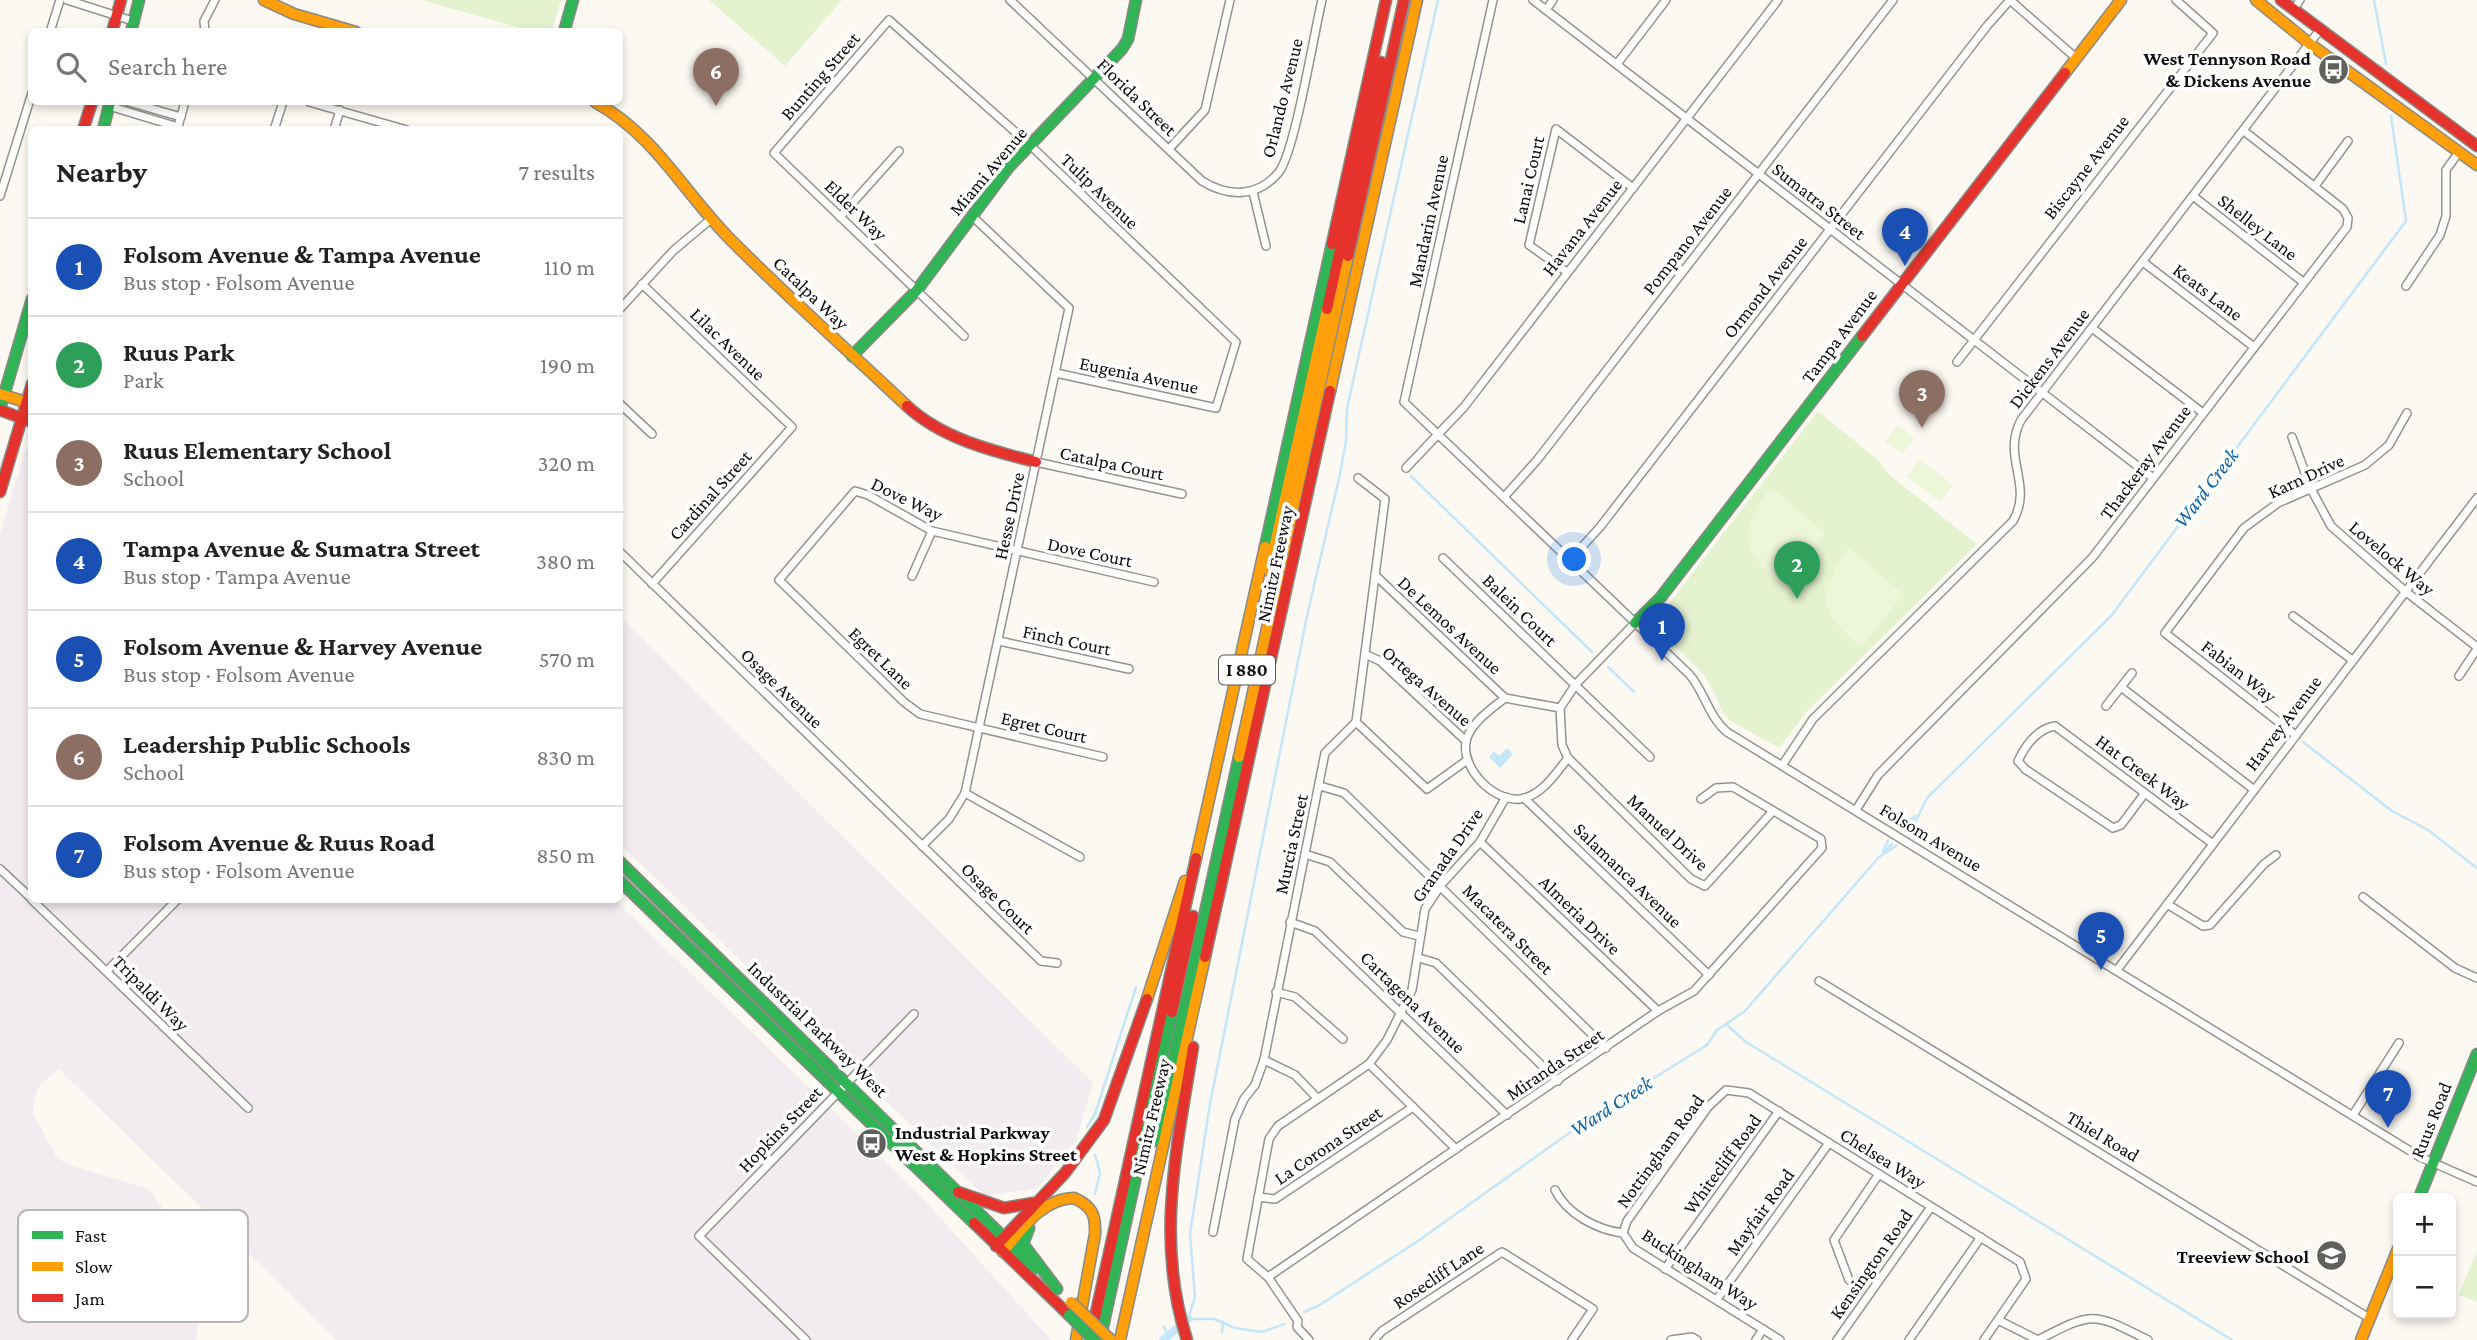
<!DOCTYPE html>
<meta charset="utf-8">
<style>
body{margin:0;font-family:"Crimson Pro",serif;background:#f2f2f2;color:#222}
.controls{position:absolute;right:21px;bottom:21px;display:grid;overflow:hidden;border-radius:10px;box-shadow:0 4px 10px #0003}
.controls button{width:63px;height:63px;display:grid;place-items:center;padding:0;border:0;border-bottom:2px solid #e0e0e0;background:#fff;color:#222;font:35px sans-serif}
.you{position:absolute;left:1575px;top:560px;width:24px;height:24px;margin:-18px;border:5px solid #fff;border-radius:50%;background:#1a73e8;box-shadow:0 0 0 10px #1a73e833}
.badge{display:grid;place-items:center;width:46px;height:46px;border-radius:50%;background:#60605d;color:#fff;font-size:23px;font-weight:700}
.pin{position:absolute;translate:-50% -58px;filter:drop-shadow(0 2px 4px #0008)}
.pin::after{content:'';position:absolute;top:37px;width:24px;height:21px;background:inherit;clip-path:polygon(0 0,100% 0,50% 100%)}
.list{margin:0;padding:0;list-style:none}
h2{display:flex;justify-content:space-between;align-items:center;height:91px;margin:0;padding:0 28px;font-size:30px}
h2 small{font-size:23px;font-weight:400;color:#767676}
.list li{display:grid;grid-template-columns:46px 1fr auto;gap:21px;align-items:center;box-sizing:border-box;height:98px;padding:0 28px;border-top:2px solid #e0e0e0}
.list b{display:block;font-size:26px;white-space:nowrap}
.list p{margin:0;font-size:23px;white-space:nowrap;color:#767676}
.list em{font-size:23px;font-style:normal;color:#767676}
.icon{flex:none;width:38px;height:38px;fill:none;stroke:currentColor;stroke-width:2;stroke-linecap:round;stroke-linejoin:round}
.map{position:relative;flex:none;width:2477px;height:1340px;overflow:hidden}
.search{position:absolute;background:#fff;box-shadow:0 4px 10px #0003;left:28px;top:28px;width:595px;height:77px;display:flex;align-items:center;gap:18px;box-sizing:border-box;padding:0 24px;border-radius:10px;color:#767676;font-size:26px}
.panel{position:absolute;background:#fff;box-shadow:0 4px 10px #0003;left:28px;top:126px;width:595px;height:777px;border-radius:10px}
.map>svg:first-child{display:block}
.industrial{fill:#f2ebef}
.green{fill:#e4f2cf}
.pitch{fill:#eef6d9}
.water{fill:#c4e6f8}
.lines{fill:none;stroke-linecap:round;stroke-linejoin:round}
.stream{stroke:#c4e6f8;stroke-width:2.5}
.canal{stroke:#c4e6f8;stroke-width:8}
.street-casing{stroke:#949390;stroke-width:10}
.fast-casing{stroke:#8b8a86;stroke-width:13}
.slow-casing{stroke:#8b8a86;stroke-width:13}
.jam-casing{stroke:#8b8a86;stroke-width:13}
.street{stroke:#fefefd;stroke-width:7}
.fast{stroke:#30b455;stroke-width:10}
.slow{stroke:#ff9f0a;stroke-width:10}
.jam{stroke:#e5322d;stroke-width:10}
.fast-bridge-casing{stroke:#8b8a86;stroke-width:13;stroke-linecap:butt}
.slow-bridge-casing{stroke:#8b8a86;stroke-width:13;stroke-linecap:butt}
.fast-bridge{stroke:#30b455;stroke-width:10}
.slow-bridge{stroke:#ff9f0a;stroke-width:10}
.labels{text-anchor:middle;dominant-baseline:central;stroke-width:7;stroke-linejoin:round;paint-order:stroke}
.shield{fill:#fff;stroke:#565656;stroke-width:2}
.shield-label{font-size:18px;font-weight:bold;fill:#0d0d0d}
.poi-label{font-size:19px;font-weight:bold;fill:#0d0d0d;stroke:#fff;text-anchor:end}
.street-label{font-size:19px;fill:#0d0d0d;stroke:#fff}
.water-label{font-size:21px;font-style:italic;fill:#0c65a9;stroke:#fff}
.key{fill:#fff;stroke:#b6b6b6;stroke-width:2}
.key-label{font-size:19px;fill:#0d0d0d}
</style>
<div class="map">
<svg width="2477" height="1340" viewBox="0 0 2477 1340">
<rect width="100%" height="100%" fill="#fbf9f1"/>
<g class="industrial">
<polygon points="31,444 32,900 615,900 915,1190 1051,1340 337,1340 59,1069 40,1085 34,1100 33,1113 57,1158 69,1165 149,1189 191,1248 218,1258 195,1340 0,1340 0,534 24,453"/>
<polygon points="620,617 1093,1083 1076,1141 1037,1188 984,1196 620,844"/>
</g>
<g class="green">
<polygon points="421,0 561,0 552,31 531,31"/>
<polygon points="709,0 842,0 785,66"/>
<polygon points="1818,411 1879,461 1888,474 1977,544 1807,711 1779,748 1729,720 1723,712 1706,677 1653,624"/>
<polygon points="2477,1250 2477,1302 2459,1295"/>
</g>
<g class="pitch">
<polygon points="1898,425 1914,438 1902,454 1885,442"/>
<polygon points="1919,459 1953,485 1940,502 1907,476"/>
<path d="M1771,487L1825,533L1784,587C1741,553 1737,531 1771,487Z"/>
<path d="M1849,547L1903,594L1862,647C1817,614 1817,592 1849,547Z"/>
</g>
<polygon class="water" points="1507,748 1513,754 1500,768 1489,757 1494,751 1499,756"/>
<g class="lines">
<g class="stream">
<polyline points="2374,0 2386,64"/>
<polyline points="1411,476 1592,652"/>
<polyline points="1608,667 1634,692"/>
<polyline points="2303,742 2392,811 2428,830 2477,868"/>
<polyline points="1903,826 1915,816"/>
<polyline points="1907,828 1914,819"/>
<polyline points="1911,831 1927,798 2111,616 2406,221 2391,116"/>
<polyline points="1883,851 1888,841"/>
<polyline points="1884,852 1892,844"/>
<polyline points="1727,1025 1746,1042 2232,1340"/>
<polyline points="1087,1127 1095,1114 1136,987"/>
<polyline points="1095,1194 1100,1173 1095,1155"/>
<polyline points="1304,1312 1318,1306 1418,1241 1593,1116 1707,1045 1717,1030 1745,1011 1879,857 1896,846"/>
<polyline points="1284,1324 1262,1332 1235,1328 1214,1319 1188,1319 1195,1297 1190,1234 1210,1104 1307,616 1340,474 1346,441 1347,408 1438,0"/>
<polyline points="1164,1326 1167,1334"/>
<polyline points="1222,1332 1223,1322"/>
</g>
<polyline class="canal" points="1163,1340 1188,1319"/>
<defs>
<g id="street">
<polyline points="67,0 133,21"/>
<path d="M1010,0L1202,181C1228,197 1258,198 1279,172C1295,151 1314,33 1322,0"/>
<path d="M1493,0L1404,402L1689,674C1705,692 1708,716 1727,732L2420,1157L2477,1182"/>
<polyline points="1533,0 2153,478"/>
<polyline points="2010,0 2076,58"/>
<polyline points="1546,10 1553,0"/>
<polyline points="2293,10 2300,0"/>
<polyline points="50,32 60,0"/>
<polyline points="205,32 204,21 215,0"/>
<polyline points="1617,64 1666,0"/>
<polyline points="129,102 181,117"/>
<polyline points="309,102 407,130"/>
<polyline points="109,106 178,127"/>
<polyline points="177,130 185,102"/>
<polyline points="274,130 283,102"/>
<polyline points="334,130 340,110"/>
<polyline points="1169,149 1205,110 1230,0"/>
<polyline points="2315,186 2348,141"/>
<polyline points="1253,192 1266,246"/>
<polyline points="0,196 32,93"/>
<polyline points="2193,196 2303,282"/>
<polyline points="840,217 899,151"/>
<polyline points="2143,262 2254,347"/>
<polyline points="1567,272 1529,245 1556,129 1633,188"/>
<polyline points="642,284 792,427 652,584"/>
<polyline points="2406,286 2440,235 2446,216 2446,170 2459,152"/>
<polyline points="620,309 673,251 711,219"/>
<polyline points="2092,328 2203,413"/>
<polyline points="964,336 774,153 889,20 1030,145 1236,342 1216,408 1056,373"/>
<polyline points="1957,362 2213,33 2176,0"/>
<polyline points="620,404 652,434"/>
<polyline points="2292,437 2311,489 2331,526 2405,591 2477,647"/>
<polyline points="1036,462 1182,494"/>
<polyline points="1406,468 1464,407 1778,0"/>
<polyline points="1505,496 1538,459 1893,0"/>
<polyline points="620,552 1041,961 1057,963"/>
<polyline points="1443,558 1650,757"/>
<polyline points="1570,560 1600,527 1987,26 2010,0"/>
<polyline points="1375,575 1505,698"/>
<polyline points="912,576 932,531"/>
<polyline points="2293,616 2351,659"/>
<polyline points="999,641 1129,669"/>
<polyline points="1367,655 1380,661 1466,741"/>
<polyline points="2459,676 2477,649"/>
<polyline points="2121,687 2253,789"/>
<polyline points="2106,706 2132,673"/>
<polyline points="1560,708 1576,684 1635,623"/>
<polyline points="1356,722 1427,789 1466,761"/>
<polyline points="2294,734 2165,633 2244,528 2278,503 2365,465 2389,445 2407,413"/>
<polyline points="1103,757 920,714 904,702 779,580 855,491 868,495 932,531 1154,582"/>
<path d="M1568,758C1557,772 1544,792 1525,798C1497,806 1461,770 1466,742C1469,724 1491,709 1505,698L1560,708L1562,745L1568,758L1691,879L1705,886L1773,811"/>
<path d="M1783,764L1813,719L2013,521C2034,484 2001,458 2021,420L2319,31"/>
<polyline points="1320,786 1344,793 1606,1048"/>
<polyline points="965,793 1080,857"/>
<path d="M2145,793L2121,825L2113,828L2025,769L2018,761C2025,746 2037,729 2055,726L2213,844"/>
<polyline points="1524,798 1709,975"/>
<polyline points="1856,810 1878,775 2092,558 2347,227 2348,218 2343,209 2244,131"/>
<polyline points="1480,842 1658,1011"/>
<polyline points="922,846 949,819 965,793 1069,308 972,216"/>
<polyline points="1305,854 1330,862 1403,932 1419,936"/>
<polyline points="0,869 32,899"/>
<polyline points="2363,897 2455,968 2477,978"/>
<polyline points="32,900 248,1108"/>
<polyline points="2167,904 2203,926 2210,925 2264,864 2276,855"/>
<polyline points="1290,922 1315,931 1507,1115"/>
<polyline points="1419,958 1436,963 1558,1081"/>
<polyline points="2117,970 2477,498"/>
<polyline points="107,971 177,900"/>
<polyline points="1819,981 2369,1318"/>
<polyline points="1276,992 1295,997 1343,1039"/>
<polyline points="1264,1060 1295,1075 1317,1098"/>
<polyline points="1369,1064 1456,1149"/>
<polyline points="2353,1115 2399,1043"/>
<path d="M1555,1190C1567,1214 1597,1230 1623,1233L1633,1248L1780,1340"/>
<polyline points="1258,1197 1275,1199 1413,1107"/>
<polyline points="1213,1232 1235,1119 1244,1099 1255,1085 1264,1060 1325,753 1356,722 1385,499 1358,478"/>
<polyline points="1623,1233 1627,1221 1708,1107 1726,1090 1749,1093 2020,1262 2026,1279 1984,1340"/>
<polyline points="1665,1269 1779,1111"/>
<polyline points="1268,1277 1658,1011 1694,991 1822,848 1821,839 1733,787 1716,788 1701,799"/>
<polyline points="1849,1280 1834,1240 1879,1174"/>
<polyline points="1717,1299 1829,1143"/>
<path d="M1998,1320L2038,1340C2094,1311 2092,1312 2148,1340"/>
<polyline points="806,1340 699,1236 914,1014"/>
<polyline points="1309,1340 1297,1327 1298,1321 1268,1277 1247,1259 1269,1139 1278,1126 1369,1064 1387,1040 1412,990 1425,909 1441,885 1480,842 1506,797"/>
<polyline points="1374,1340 1382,1331 1502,1252 1593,1309 1572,1340"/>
<polyline points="1671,1340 1692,1337 1697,1340"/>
<polyline points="1756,1340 1763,1329"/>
<polyline points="1837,1340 1931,1207"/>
<polyline points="1909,1340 1981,1237"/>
</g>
<g id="fast">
<polyline points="131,32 139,0"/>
<polyline points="564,32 573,0"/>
<polyline points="103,130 110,102"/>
<polyline points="852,356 917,290 1008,168 1122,49 1128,39 1136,0"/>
<polyline points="0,409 32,299"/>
<polyline points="1265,547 1332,244"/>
<polyline points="1635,623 1661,597 1862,336"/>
<polyline points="620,862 1035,1268"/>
<polyline points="620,881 974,1223"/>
<polyline points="1155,1141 1239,757"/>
<polyline points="2419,1198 2477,1054"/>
<polyline points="1029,1228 1023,1244 1057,1289"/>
<polyline points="1100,1340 1172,1012"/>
</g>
<g id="slow">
<polyline points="264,0 294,14 356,32"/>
<polyline points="2256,0 2310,44 2477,165"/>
<polyline points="2065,73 2121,0"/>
<path d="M595,102C654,134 683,191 728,237C786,296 848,350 907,406"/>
<polyline points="1330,391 1417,0"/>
<polyline points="0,394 32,404"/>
<polyline points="1269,571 1327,309"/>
<polyline points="1239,757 1348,256"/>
<polyline points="1196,858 1265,547"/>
<polyline points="1147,999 1185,881"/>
<path d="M1003,1252C1022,1229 1041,1199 1074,1198C1092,1206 1096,1215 1095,1234L1076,1340"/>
<polyline points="1120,1340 1205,957"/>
<polyline points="2361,1340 2398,1249"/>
</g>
<g id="jam">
<polyline points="2281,0 2477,146"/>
<polyline points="112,32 121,0"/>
<polyline points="83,130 92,102"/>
<polyline points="1332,244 1386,0"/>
<polyline points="1348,256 1404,0"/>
<polyline points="1327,309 1381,62"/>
<polyline points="1862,336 2065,73"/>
<path d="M907,406C941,438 992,451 1036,462"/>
<polyline points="0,410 32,422"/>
<polyline points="0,492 32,384"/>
<polyline points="1205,957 1330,391"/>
<polyline points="1172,1012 1193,916"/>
<polyline points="958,1192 1004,1208 1033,1203"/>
<polyline points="974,1223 1069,1315"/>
<polyline points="996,1246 1065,1173 1104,1120 1147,999"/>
<polyline points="1090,1340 1196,858"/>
<path d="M1187,1340C1155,1240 1177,1148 1193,1047"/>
</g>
</defs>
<use href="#street" class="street-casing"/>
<use href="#fast" class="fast-casing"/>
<use href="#slow" class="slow-casing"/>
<use href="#jam" class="jam-casing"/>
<use href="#street" class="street"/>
<use href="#fast" class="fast"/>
<use href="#slow" class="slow"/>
<use href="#jam" class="jam"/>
<defs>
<polyline id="fast-bridge" points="1069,1315 1094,1340"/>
<polyline id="slow-bridge" points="1071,1302 1111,1340"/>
</defs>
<use href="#fast-bridge" class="fast-bridge-casing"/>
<use href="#slow-bridge" class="slow-bridge-casing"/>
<use href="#fast-bridge" class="fast-bridge"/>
<use href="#slow-bridge" class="slow-bridge"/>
</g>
<defs>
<symbol id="bus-disc" viewBox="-11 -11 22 22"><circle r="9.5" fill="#60605d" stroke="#fff"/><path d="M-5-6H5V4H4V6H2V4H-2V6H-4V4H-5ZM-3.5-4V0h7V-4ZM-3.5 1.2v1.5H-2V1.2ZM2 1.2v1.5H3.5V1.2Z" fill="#fff"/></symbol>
<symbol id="school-disc" viewBox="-11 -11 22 22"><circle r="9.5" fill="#60605d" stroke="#fff"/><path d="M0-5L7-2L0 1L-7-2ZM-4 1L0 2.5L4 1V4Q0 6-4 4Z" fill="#fff"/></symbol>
</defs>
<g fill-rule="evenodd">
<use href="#bus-disc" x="2316" y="52" width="35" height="35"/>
<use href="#bus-disc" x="854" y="1126" width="35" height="35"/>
<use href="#school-disc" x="2314" y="1238" width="35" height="35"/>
</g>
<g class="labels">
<rect class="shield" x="1219" y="655.5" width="56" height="29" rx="5"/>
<g class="shield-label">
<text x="1247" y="670">I 880</text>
</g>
<g class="poi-label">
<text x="2311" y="58">West Tennyson Road<tspan x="2311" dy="22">&amp; Dickens Avenue</tspan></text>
<text x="895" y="1132" text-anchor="start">Industrial Parkway<tspan x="895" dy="22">West &amp; Hopkins Street</tspan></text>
<text x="2309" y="1256">Treeview School</text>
</g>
<g class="street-label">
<text transform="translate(820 76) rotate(-49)">Bunting Street</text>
<text transform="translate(1137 97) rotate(44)">Florida Street</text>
<text transform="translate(1282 98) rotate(-76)">Orlando Avenue</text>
<text transform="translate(2086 167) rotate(-52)">Biscayne Avenue</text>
<text transform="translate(988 171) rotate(-50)">Miami Avenue</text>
<text transform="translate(1528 180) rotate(-77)">Lanai Court</text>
<text transform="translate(1100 191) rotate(44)">Tulip Avenue</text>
<text transform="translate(1819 201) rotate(38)">Sumatra Street</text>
<text transform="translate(856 210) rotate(44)">Elder Way</text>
<text transform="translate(1428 221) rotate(-78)">Mandarin Avenue</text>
<text transform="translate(1582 227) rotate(-52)">Havana Avenue</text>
<text transform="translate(2258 227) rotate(38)">Shelley Lane</text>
<text transform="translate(1687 240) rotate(-52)">Pompano Avenue</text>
<text transform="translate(1765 287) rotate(-52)">Ormond Avenue</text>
<text transform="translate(2208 292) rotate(37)">Keats Lane</text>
<text transform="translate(811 293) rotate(44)">Catalpa Way</text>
<text transform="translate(1839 336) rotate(-53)">Tampa Avenue</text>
<text transform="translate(728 344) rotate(44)">Lilac Avenue</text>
<text transform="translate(2049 358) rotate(-53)">Dickens Avenue</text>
<text transform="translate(1139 375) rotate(12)">Eugenia Avenue</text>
<text transform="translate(2145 462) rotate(-53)">Thackeray Avenue</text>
<text transform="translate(1112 463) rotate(12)">Catalpa Court</text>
<text transform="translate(2306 476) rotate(-25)">Karn Drive</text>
<text transform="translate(710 495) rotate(-48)">Cardinal Street</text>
<text transform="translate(907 499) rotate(26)">Dove Way</text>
<text transform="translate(1009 516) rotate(-78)">Hesse Drive</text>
<text transform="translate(1090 552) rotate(12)">Dove Court</text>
<text transform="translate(2392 558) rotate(40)">Lovelock Way</text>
<text transform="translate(1275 564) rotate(-78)">Nimitz Freeway</text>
<text transform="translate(1520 610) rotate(44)">Balein Court</text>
<text transform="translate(1450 625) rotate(43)">De Lemos Avenue</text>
<text transform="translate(1067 640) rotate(12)">Finch Court</text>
<text transform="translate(881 658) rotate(44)">Egret Lane</text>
<text transform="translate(2239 671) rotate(38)">Fabian Way</text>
<text transform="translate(1427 686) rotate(41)">Ortega Avenue</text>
<text transform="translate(782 688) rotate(44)">Osage Avenue</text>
<text transform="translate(2283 723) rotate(-53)">Harvey Avenue</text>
<text transform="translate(1044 727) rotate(13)">Egret Court</text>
<text transform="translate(2143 772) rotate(37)">Hat Creek Way</text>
<text transform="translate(1668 832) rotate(43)">Manuel Drive</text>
<text transform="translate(1931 837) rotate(31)">Folsom Avenue</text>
<text transform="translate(1291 844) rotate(-78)">Murcia Street</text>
<text transform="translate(1447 855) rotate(-55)">Granada Drive</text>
<text transform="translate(1628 875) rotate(44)">Salamanca Avenue</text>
<text transform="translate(998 898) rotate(44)">Osage Court</text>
<text transform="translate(1580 915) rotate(44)">Almeria Drive</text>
<text transform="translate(1508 929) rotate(45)">Macatera Street</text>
<text transform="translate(151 993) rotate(45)">Tripaldi Way</text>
<text transform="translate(1413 1002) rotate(44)">Cartagena Avenue</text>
<text transform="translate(818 1029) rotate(44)">Industrial Parkway West</text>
<text transform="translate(1555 1064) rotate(-34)">Miranda Street</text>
<text transform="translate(1151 1117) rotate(-77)">Nimitz Freeway</text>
<text transform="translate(2431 1120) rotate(-68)">Ruus Road</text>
<text transform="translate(780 1129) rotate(-46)">Hopkins Street</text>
<text transform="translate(2103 1136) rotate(31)">Thiel Road</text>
<text transform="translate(1328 1145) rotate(-34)">La Corona Street</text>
<text transform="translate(1660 1151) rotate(-54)">Nottingham Road</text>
<text transform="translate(1883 1158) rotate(32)">Chelsea Way</text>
<text transform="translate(1722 1164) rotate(-54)">Whitecliff Road</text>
<text transform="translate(1760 1212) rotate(-54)">Mayfair Road</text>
<text transform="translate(1871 1264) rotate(-55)">Kensington Road</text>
<text transform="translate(1700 1269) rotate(33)">Buckingham Way</text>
<text transform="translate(1438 1275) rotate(-34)">Rosecliff Lane</text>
</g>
<g class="water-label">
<text transform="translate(2206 488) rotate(-53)">Ward Creek</text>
<text transform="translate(1611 1106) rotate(-33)">Ward Creek</text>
</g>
</g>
<rect x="18" y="1210" width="230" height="112" rx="10" class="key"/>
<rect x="32" y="1231" width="31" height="8" fill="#30b455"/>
<rect x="32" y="1262" width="31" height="9" fill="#ff9f0a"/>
<rect x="32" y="1294" width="31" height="8" fill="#e5322d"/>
<g class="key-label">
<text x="75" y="1242">Fast</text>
<text x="75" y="1273">Slow</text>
<text x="75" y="1305">Jam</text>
</g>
</svg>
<div class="controls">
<button>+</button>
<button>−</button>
</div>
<div class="you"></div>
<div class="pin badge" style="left:1662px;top:661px;background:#1a4fb4">1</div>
<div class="pin badge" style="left:1797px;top:599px;background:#2e9e5b">2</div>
<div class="pin badge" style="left:1922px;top:428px;background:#8d6e63">3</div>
<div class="pin badge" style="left:1905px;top:266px;background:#1a4fb4">4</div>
<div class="pin badge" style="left:2101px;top:970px;background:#1a4fb4">5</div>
<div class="pin badge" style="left:716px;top:106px;background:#8d6e63">6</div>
<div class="pin badge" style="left:2388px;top:1128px;background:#1a4fb4">7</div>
<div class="search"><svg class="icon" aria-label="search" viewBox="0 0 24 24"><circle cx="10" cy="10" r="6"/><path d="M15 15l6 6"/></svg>Search here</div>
<section class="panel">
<h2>Nearby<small>7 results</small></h2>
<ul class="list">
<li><span class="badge" style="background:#1a4fb4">1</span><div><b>Folsom Avenue &amp; Tampa Avenue</b><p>Bus stop · Folsom Avenue</p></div><em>110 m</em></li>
<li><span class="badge" style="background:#2e9e5b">2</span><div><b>Ruus Park</b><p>Park</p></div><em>190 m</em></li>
<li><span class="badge" style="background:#8d6e63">3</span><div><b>Ruus Elementary School</b><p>School</p></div><em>320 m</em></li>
<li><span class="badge" style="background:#1a4fb4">4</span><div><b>Tampa Avenue &amp; Sumatra Street</b><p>Bus stop · Tampa Avenue</p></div><em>380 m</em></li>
<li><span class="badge" style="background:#1a4fb4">5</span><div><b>Folsom Avenue &amp; Harvey Avenue</b><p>Bus stop · Folsom Avenue</p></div><em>570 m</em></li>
<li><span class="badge" style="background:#8d6e63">6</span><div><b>Leadership Public Schools</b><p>School</p></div><em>830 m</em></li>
<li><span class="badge" style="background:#1a4fb4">7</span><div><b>Folsom Avenue &amp; Ruus Road</b><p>Bus stop · Folsom Avenue</p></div><em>850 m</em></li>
</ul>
</section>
</div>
